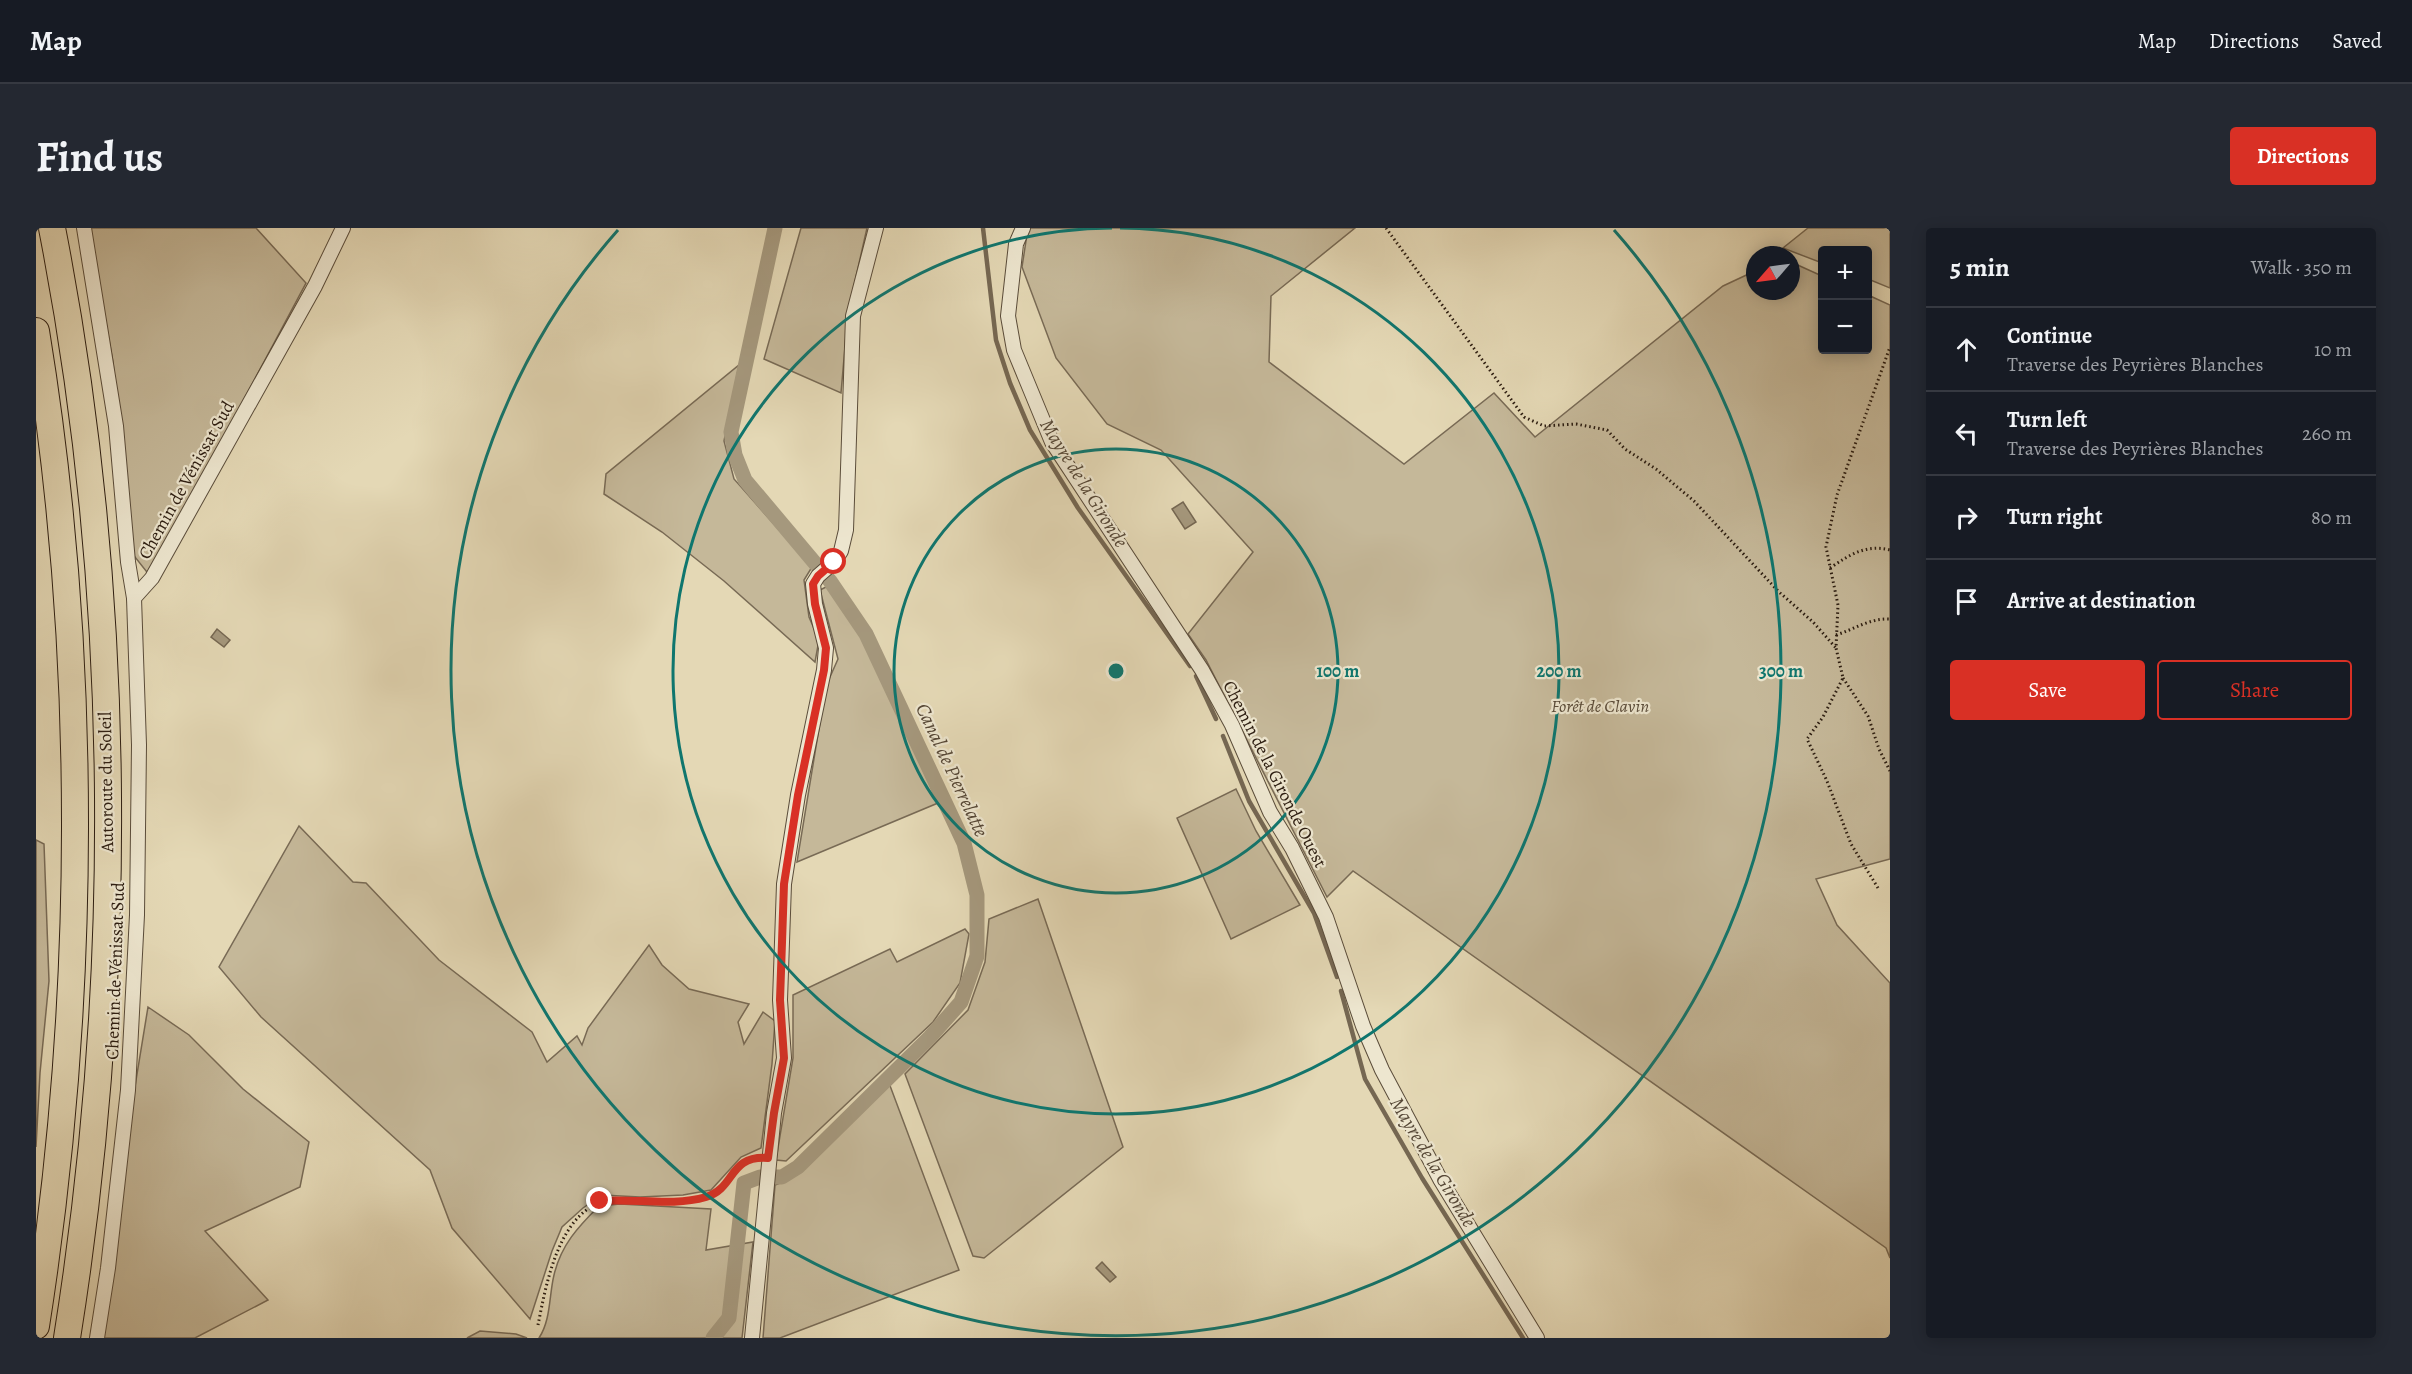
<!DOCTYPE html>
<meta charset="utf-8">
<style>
body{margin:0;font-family:Alegreya,serif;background:#242831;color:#f1f3f6}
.controls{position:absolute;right:18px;top:18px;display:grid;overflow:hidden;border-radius:6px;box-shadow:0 3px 15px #0003}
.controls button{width:54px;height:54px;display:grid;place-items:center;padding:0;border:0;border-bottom:2px solid #363941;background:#171b24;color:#f1f3f6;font:30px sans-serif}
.compass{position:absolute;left:1710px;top:18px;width:54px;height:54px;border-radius:50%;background:#171b24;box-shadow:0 3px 15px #0003;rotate:242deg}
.stop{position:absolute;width:18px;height:18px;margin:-14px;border:4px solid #d93025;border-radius:50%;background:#fff}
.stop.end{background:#d93025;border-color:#fff;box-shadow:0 2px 6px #0008}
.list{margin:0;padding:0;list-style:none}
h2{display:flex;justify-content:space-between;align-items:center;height:78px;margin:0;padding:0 24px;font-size:26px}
h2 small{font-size:20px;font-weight:400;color:#9ea1a6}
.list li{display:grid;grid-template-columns:39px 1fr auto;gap:18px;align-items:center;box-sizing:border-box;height:84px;padding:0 24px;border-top:2px solid #363941}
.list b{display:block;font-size:22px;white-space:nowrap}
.list p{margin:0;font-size:20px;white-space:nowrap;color:#9ea1a6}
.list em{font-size:20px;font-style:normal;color:#9ea1a6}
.actions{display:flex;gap:12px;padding:18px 24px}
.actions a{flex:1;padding:14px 0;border:2px solid #d93025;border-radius:6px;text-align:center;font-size:21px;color:#d93025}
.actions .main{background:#d93025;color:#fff}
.icon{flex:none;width:33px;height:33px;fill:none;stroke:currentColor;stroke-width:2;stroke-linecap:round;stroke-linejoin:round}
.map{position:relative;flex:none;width:1854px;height:1110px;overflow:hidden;border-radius:6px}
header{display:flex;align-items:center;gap:36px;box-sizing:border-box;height:84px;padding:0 30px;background:#171b24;border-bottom:2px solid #363941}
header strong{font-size:28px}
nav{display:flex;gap:33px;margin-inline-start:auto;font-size:21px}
.intro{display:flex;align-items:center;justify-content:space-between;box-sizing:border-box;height:144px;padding:0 36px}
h1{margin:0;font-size:42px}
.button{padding:15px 27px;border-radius:6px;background:#d93025;color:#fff;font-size:21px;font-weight:700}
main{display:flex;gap:36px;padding:0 36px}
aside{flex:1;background:#171b24;border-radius:6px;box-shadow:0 3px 15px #0003}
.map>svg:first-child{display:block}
.green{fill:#c5b899;stroke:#786a55;stroke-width:1.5}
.water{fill:#a5987d;stroke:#756752;stroke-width:1.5}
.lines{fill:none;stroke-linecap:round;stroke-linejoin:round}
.stream{stroke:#756752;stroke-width:4.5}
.canal{stroke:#a5987d;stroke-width:15}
.street-casing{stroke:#5a4c3a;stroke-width:16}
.highway-casing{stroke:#2c1d11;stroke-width:28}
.path{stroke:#2c1d11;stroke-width:3;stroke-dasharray:1.5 3;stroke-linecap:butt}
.street{stroke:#ede6cf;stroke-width:14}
.highway{stroke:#e4d8b5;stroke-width:26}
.route{stroke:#d93025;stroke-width:8}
.ring{fill:none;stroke:#0f766e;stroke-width:3}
.labels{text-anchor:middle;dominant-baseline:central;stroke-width:4.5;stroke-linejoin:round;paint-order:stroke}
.street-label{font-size:18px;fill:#2c1d11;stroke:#ede6cf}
.park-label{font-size:18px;font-style:italic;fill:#5a4c3a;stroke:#ede6cf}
.water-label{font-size:20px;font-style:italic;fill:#564837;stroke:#ede6cf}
.centre{fill:#0f766e;stroke:#ede6cf;stroke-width:3}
.ring-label{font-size:18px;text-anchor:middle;font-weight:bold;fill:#0f766e;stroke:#ede6cf;stroke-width:4.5;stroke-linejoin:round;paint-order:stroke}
</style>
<header>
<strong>Map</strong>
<nav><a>Map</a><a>Directions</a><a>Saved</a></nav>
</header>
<div class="intro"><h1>Find us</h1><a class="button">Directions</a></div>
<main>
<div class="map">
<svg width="1854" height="1110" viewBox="0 0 1854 1110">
<rect width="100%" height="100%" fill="#e4d8b5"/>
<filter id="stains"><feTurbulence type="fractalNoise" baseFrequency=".00333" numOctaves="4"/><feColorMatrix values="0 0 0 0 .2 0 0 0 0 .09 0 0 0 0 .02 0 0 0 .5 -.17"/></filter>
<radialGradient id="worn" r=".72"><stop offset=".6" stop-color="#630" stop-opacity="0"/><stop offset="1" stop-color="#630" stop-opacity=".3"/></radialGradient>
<g class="green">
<polygon points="53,0 220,0 270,55 114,348 95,324 77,134"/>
<polygon points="765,0 831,0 812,84 805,165 728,131"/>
<polygon points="992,0 1319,0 1235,68 1233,134 1368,236 1458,165 1499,209 1687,58 1719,43 1719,63 1755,63 1755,34 1786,48 1786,122 1832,122 1832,67 1854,77 1854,631 1780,651 1801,697 1854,755 1854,1030 1850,1020 1317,643 1291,669 1170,432 1152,406 1217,324 1125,222 1071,196 1020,130 986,39"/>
<polygon points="1772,0 1854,0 1854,60 1832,51 1832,22 1786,22 1786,35 1747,20"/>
<polygon points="703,137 688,213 698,251 776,339 768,352 773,389 783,412 779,434 688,353 626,304 568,266 570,246"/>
<polygon points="792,358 832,420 902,575 761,634 790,458 802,431 784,362"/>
<polygon points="1200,561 1220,603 1264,677 1195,711 1141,590"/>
<polygon points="263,598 317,654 330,655 403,732 496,804 511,834 541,808 546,817 552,800 613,717 626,737 653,761 713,776 702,794 708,816 727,784 739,793 736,836 725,920 705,929 675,962 647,967 604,969 566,967 547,980 526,999 516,1023 494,1091 416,1000 394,942 225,789 183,739"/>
<polygon points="0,612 8,616 13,753 4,845 0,919"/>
<polygon points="1002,671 1087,919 948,1030 937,1028 869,846 932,782 949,734 953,691"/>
<polygon points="929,701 933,706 924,755 897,794 750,933 740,932 757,830 757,767 854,721 861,734"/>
<polygon points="112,779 153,807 207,861 273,914 264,959 169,1003 232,1072 159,1110 67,1110 94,889"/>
<polygon points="853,855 923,1042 744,1110 727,1110 739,957 754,951"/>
<path d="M584,976L675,981L670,1022L717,1014L706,1110H503C515,1092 513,1067 518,1047C525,1017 542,999 563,978Z"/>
<polygon points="444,1103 480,1106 491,1110 431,1110"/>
</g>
<g class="water">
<polygon points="1147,274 1160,294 1149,301 1136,281"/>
<polygon points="181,401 194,412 188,419 175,409"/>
<polygon points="1066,1034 1080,1049 1074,1054 1060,1040"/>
</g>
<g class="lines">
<g class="stream">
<polyline points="947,0 960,112 974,155 994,202 1042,280 1154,438"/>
<polyline points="1160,448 1180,491"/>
<polyline points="1187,508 1213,573 1278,685 1301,749"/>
<polyline points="1305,763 1329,851 1386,950 1487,1110"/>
</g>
<polyline class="canal" points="677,1110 693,1090 708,955 724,949 746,949 762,939 894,809 925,774 941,728 941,667 928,615 830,406 794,353 709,252 699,227 695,204 739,0"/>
<defs>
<g id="street">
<polyline points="48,0 80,198 92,334 98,370"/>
<polyline points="987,0 980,16 972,88 978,122 1016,214 1166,442 1196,497 1234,584 1256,620 1290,689 1327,798 1346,842 1404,951 1501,1110"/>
<polyline points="61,1110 72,1040 92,862 101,687 103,517 98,370 116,350 279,58 307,0"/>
<polyline points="716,1110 738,885 748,830 744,772 748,656 762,567 788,442 790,420 779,376 777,356 782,348 798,334 805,323 810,302 817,88 840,0"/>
</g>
<g id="highway">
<path d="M16,0C87,363 89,746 31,1110"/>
<path d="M0,103C53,428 51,773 0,1098"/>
</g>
</defs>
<use href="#street" class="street-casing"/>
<use href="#highway" class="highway-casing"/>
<g class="path">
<polyline points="1350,0 1488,189 1508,198 1540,196 1571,202 1589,221 1620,241 1658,273 1743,364 1777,394 1800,420"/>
<path d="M1794,340C1813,327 1830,316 1854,322"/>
<path d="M1800,407C1819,401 1834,390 1854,391"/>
<polyline points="1807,450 1832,488 1843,521 1854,543"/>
<polyline points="1842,660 1815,616 1791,553 1771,511 1787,489 1807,450 1800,420 1802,377 1790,319 1801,267 1854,119"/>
<path d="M502,1097C511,1052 525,970 585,971C613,971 645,978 672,969C689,963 693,944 707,933C710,931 716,930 720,929"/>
</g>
<use href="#street" class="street"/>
<use href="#highway" class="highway"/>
</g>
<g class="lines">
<path class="route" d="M564,973C599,970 636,979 670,969C700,960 692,927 732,930L738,885L748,830L744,772L748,656L762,567L788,442L790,420L779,376L777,356L782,348L798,334"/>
</g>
<g class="ring">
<circle cx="1080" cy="443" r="222"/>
<path d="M1084 0A443 443 0 1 1 1076 0"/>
<path d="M1578 2A665 665 0 1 1 582 2"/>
</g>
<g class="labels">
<g class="street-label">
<text transform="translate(150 252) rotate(-61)">Chemin de Vénissat Sud</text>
<text transform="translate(1239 546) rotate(63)">Chemin de la Gironde Ouest</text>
<text transform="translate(70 554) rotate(-91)">Autoroute du Soleil</text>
<text transform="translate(79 743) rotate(-88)">Chemin de Vénissat Sud</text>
</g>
<g class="park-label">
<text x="1564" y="478">Forêt de Clavin</text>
</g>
<g class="water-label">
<text transform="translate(1048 255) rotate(58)">Mayre de la Gironde</text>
<text transform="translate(916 542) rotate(65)">Canal de Pierrelatte</text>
<text transform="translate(1397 934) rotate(59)">Mayre de la Gironde</text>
</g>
</g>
<circle cx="1080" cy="443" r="9" class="centre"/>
<g class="ring-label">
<text x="1302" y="449">100 m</text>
<text x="1523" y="449">200 m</text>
<text x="1745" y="449">300 m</text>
</g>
<rect width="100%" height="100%" filter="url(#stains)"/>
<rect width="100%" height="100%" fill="url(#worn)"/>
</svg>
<div class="controls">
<button>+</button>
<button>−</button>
</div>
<svg class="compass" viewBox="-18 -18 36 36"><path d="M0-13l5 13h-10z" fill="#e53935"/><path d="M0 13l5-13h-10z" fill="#9ea1a6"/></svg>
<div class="stop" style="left:798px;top:334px"></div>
<div class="stop end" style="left:564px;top:973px"></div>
</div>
<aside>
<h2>5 min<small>Walk · 350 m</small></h2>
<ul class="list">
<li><svg class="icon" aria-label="ahead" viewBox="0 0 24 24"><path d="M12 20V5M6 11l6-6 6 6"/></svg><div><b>Continue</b><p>Traverse des Peyrières Blanches</p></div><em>10 m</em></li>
<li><svg class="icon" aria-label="left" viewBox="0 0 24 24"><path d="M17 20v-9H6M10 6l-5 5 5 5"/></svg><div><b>Turn left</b><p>Traverse des Peyrières Blanches</p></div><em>260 m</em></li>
<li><svg class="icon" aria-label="right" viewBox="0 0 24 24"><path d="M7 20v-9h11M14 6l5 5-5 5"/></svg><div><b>Turn right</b></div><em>80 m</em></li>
<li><svg class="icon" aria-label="arrive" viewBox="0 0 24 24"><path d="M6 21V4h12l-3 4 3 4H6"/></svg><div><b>Arrive at destination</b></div></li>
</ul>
<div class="actions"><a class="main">Save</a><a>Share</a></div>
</aside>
</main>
